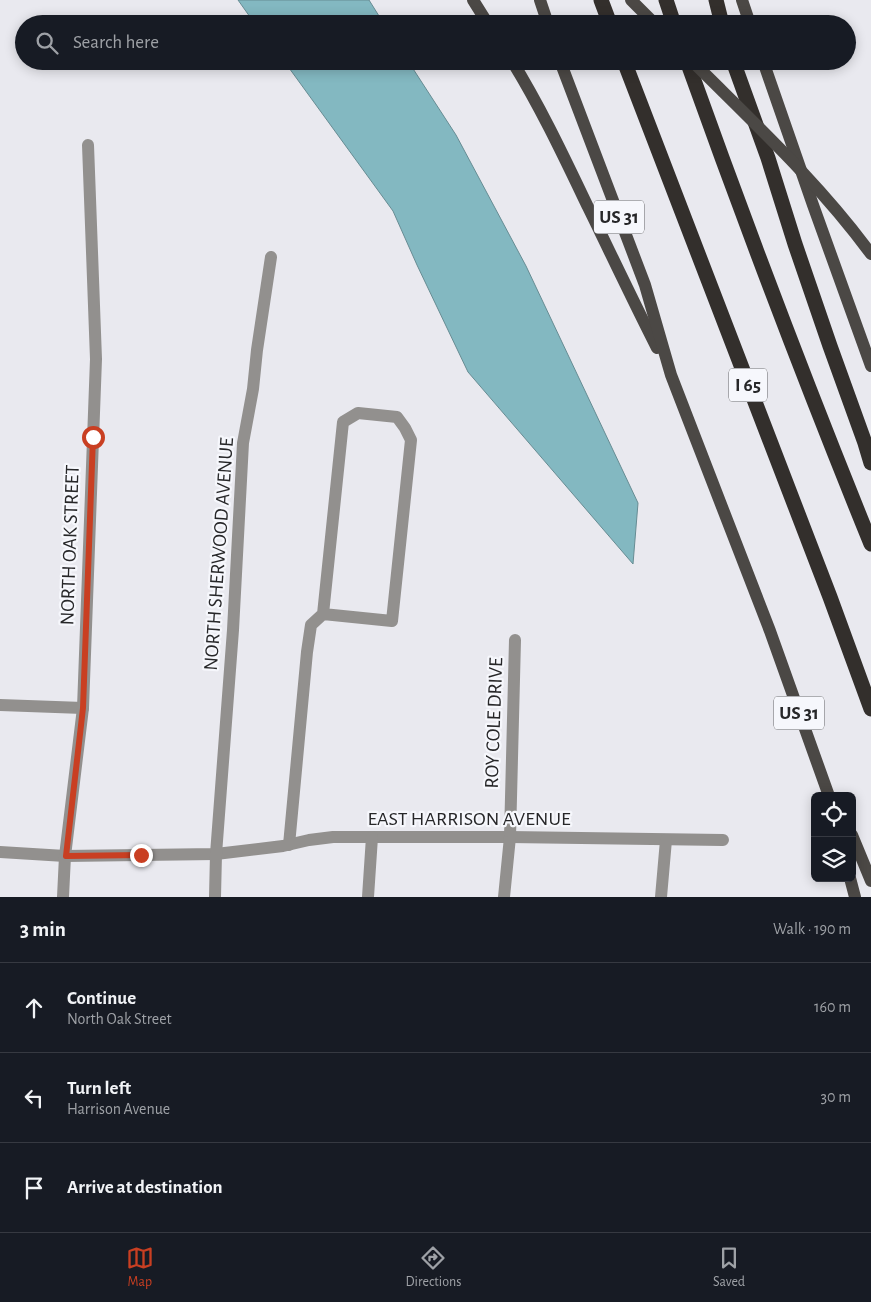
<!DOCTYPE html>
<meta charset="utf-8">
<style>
body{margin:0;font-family:"Alegreya Sans",sans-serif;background:#20242c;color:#f1f3f6}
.controls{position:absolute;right:15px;bottom:15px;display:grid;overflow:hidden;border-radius:8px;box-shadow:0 2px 12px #0003}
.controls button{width:45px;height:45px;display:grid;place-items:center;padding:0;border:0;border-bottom:1px solid #363941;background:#171b24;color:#f1f3f6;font:25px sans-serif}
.stop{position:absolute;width:15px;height:15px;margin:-11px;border:4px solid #c93f22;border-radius:50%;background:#fff}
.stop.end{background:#c93f22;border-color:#fff;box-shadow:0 1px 5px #0008}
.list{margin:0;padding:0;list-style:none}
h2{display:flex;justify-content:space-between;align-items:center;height:65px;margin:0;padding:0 20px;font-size:21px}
h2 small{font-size:16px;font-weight:400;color:#9ea1a6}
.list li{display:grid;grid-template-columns:32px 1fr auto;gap:15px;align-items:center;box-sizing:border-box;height:90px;padding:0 20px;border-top:1px solid #363941}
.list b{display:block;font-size:19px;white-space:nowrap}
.list p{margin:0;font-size:16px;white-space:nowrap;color:#9ea1a6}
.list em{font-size:16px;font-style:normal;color:#9ea1a6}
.icon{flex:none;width:28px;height:28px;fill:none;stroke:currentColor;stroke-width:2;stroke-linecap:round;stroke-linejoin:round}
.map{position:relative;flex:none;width:871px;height:897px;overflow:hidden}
.search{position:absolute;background:#171b24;box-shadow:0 2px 12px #0003;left:15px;right:15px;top:15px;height:55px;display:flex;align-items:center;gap:12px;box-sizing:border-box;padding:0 18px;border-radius:28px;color:#9ea1a6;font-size:19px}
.sheet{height:335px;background:#171b24}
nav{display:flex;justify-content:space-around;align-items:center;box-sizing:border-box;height:70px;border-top:1px solid #363941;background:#171b24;font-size:14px;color:#9ea1a6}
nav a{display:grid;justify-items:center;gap:2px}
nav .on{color:#c93f22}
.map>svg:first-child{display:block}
.water{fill:#83b8c1;stroke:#678c93}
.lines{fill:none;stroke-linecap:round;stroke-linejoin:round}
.minor{stroke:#92908e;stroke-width:12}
.major{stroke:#4b4845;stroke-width:12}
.highway{stroke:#332f2c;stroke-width:15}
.major-bridge{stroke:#4b4845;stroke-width:12}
.route{stroke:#c93f22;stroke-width:6}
.labels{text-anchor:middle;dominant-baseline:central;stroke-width:4.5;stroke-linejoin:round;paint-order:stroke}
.shield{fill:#f6f7fc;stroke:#656568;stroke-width:1}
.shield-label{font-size:19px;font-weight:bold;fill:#272729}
.street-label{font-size:20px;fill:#272729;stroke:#f6f7fc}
</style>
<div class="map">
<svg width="871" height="897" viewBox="0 0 871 897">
<rect width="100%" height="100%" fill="#e9e9ef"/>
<g class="water">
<polygon points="238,0 369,0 384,24 255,24"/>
<polygon points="284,61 408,61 456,135 526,266 638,503 633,564 468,372 417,265 393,211"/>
</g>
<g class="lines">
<g class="minor">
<polyline points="0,705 83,708"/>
<polyline points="289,845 307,652 311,625 323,614 343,422 358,413 397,417 405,428 411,440 392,621 323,614"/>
<polyline points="0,852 65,856 216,854 283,846 309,840 333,837 510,837 723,840"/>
<polyline points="63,897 65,856 83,708 96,359 88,145"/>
<polyline points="215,897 216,854 233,630 243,443 253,389 257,350 271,257"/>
<polyline points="368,897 372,837"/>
<polyline points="504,897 510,837 515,640"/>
<polyline points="661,897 666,840"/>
</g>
<g class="major">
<polyline points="473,0 488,24"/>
<polyline points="540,0 548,24"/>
<polyline points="631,0 655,24"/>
<polyline points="742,0 750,24"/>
<path d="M512,61C541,108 564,157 588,207C611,254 633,301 657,348"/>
<polyline points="560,61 645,285 671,375 770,631 829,796"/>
<polyline points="763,61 813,205 871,366"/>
<polyline points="852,835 871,881"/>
<polyline points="850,878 855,897"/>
</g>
<g class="highway">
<polyline points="601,0 610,24"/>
<polyline points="666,0 674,24"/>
<polyline points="716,0 722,24"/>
<polyline points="624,61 830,597 871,709"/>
<path d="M687,61C745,223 806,384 871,544"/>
<polyline points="733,61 768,158 795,244 830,346 865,443 871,463"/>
</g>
<path class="major-bridge" d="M692,61C754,123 819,183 871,254"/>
</g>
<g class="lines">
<polyline class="route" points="93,437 83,708 66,856 141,855"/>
</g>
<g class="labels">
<g class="shield">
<rect x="594" y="200.5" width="50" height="33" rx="4"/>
<rect x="729" y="368.5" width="38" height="33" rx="4"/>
<rect x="774" y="696.5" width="50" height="33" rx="4"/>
</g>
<g class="shield-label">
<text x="619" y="217">US 31</text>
<text x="748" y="385">I 65</text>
<text x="799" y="713">US 31</text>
</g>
<g class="street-label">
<text transform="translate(70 545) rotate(-88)">NORTH OAK STREET</text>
<text transform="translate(219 554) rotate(-86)">NORTH SHERWOOD AVENUE</text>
<text transform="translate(494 723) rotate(-88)">ROY COLE DRIVE</text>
<text x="469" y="819">EAST HARRISON AVENUE</text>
</g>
</g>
</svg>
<div class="controls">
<button><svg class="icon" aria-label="locate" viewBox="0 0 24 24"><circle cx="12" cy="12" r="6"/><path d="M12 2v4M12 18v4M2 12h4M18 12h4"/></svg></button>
<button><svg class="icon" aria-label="layers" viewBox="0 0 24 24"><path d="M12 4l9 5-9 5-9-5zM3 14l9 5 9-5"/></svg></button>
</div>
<div class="stop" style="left:93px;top:437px"></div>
<div class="stop end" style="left:141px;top:855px"></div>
<div class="search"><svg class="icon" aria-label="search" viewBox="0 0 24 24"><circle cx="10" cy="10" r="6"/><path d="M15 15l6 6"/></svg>Search here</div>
</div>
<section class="sheet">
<h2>3 min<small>Walk · 190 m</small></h2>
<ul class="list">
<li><svg class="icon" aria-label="ahead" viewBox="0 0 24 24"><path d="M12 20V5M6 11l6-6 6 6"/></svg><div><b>Continue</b><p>North Oak Street</p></div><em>160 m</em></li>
<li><svg class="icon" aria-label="left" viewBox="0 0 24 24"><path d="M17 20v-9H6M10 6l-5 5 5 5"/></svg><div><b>Turn left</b><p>Harrison Avenue</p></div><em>30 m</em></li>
<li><svg class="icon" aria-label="arrive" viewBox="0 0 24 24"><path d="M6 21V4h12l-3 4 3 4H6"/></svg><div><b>Arrive at destination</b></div></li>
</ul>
</section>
<nav>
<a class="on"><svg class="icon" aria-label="map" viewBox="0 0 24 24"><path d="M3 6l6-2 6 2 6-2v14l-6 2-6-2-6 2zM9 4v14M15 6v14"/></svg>Map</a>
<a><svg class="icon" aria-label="directions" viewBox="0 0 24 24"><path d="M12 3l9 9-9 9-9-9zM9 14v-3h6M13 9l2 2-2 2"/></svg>Directions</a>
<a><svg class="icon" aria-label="saved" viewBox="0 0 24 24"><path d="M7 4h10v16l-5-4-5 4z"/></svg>Saved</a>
</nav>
